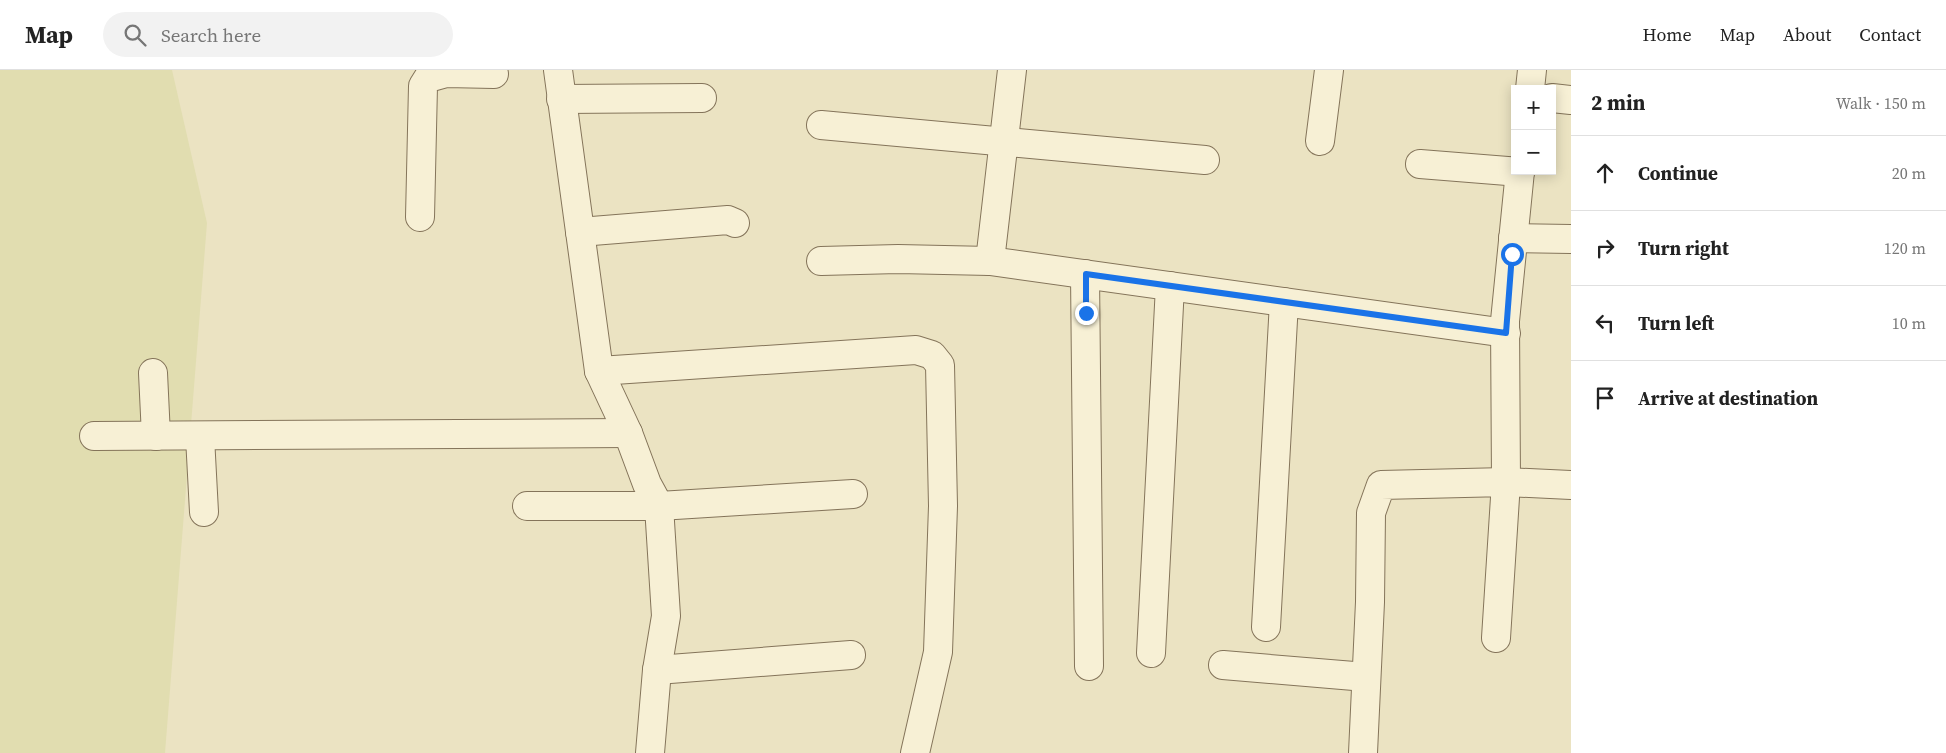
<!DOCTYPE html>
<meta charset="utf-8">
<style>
body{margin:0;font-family:"Source Serif 4",serif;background:#f2f2f2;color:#222}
.controls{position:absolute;right:15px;top:15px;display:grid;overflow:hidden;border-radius:0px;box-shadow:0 2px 12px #0003}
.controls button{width:45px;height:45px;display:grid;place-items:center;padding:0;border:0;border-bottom:1px solid #e0e0e0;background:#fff;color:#222;font:25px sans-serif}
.stop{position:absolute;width:15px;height:15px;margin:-11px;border:4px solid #1a73e8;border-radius:50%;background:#fff}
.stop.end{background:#1a73e8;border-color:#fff;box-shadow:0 1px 5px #0008}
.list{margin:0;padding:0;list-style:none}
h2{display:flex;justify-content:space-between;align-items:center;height:65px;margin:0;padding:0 20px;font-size:21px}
h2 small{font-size:16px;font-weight:400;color:#767676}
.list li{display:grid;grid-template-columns:32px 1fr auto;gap:15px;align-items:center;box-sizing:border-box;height:75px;padding:0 20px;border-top:1px solid #e0e0e0}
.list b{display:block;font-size:19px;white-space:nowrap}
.list em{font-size:16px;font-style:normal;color:#767676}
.icon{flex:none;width:28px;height:28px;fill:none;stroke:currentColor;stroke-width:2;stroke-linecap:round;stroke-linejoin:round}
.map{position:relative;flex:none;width:1571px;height:683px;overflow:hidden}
header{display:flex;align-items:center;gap:30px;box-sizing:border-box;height:70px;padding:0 25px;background:#fff;border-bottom:1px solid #e0e0e0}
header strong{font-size:24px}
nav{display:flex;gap:28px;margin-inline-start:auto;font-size:18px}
.search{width:350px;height:45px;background:#f2f2f2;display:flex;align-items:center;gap:12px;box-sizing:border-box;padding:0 18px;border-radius:28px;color:#767676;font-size:19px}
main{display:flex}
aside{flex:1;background:#fff}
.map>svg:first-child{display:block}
.farmland{fill:#e1ddb0}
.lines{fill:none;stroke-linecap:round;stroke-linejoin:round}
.minor-casing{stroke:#84745a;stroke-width:30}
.minor{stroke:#f7f0d5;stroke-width:28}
.route{stroke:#1a73e8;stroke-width:6}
</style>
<header>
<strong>Map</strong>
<div class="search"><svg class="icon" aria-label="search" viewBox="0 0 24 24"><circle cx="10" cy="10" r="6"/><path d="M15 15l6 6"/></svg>Search here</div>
<nav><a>Home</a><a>Map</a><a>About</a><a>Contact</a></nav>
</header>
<main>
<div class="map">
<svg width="1571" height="683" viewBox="0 0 1571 683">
<rect width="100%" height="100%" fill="#ebe3c2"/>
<polygon class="farmland" points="0,0 172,0 207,153 165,683 0,683"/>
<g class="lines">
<defs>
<g id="minor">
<polyline points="558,0 599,301 628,363 647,414 659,436 666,546 657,600 650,683"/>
<polyline points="1530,19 1532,0"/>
<polyline points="1552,28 1571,30"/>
<polyline points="561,29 702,28"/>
<polyline points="821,55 1205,90"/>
<polyline points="1320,71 1329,0"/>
<polyline points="1420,94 1520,102"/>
<polyline points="1520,101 1505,251 1506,412 1571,415"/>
<polyline points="420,147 423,16 428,8 446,3 494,4"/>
<polyline points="580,162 728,150 735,153"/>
<polyline points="1513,168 1571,169"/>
<polyline points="821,191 898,189 990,191 1012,0"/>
<polyline points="990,191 1506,263"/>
<polyline points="1085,204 1089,596"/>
<polyline points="599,301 916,280 932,285 940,295 943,436 938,582 915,683"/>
<polyline points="153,303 156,366"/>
<polyline points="94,366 628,363"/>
<polyline points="200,367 204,442"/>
<polyline points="527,436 659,436 853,424"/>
<polyline points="1266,557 1284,232"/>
<polyline points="1151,583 1170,216"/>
<polyline points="1223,595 1366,607"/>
<polyline points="657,600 851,585"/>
<polyline points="1363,683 1370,532 1371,443 1381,415 1506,412 1496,568"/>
</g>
</defs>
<use href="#minor" class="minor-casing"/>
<use href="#minor" class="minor"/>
</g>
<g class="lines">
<polyline class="route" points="1086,243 1086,204 1506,263 1512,184"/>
</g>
</svg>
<div class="controls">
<button>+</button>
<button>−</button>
</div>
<div class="stop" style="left:1512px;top:184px"></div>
<div class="stop end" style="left:1086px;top:243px"></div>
</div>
<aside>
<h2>2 min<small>Walk · 150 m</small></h2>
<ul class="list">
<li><svg class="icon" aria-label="ahead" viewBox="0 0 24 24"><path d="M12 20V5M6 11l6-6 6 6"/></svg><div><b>Continue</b></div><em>20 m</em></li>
<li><svg class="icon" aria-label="right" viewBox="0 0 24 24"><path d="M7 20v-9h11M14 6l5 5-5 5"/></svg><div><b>Turn right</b></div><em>120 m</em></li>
<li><svg class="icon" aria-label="left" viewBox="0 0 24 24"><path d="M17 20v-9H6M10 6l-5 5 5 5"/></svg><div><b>Turn left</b></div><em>10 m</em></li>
<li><svg class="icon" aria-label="arrive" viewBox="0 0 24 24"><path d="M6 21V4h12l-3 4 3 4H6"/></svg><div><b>Arrive at destination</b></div></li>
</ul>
</aside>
</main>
